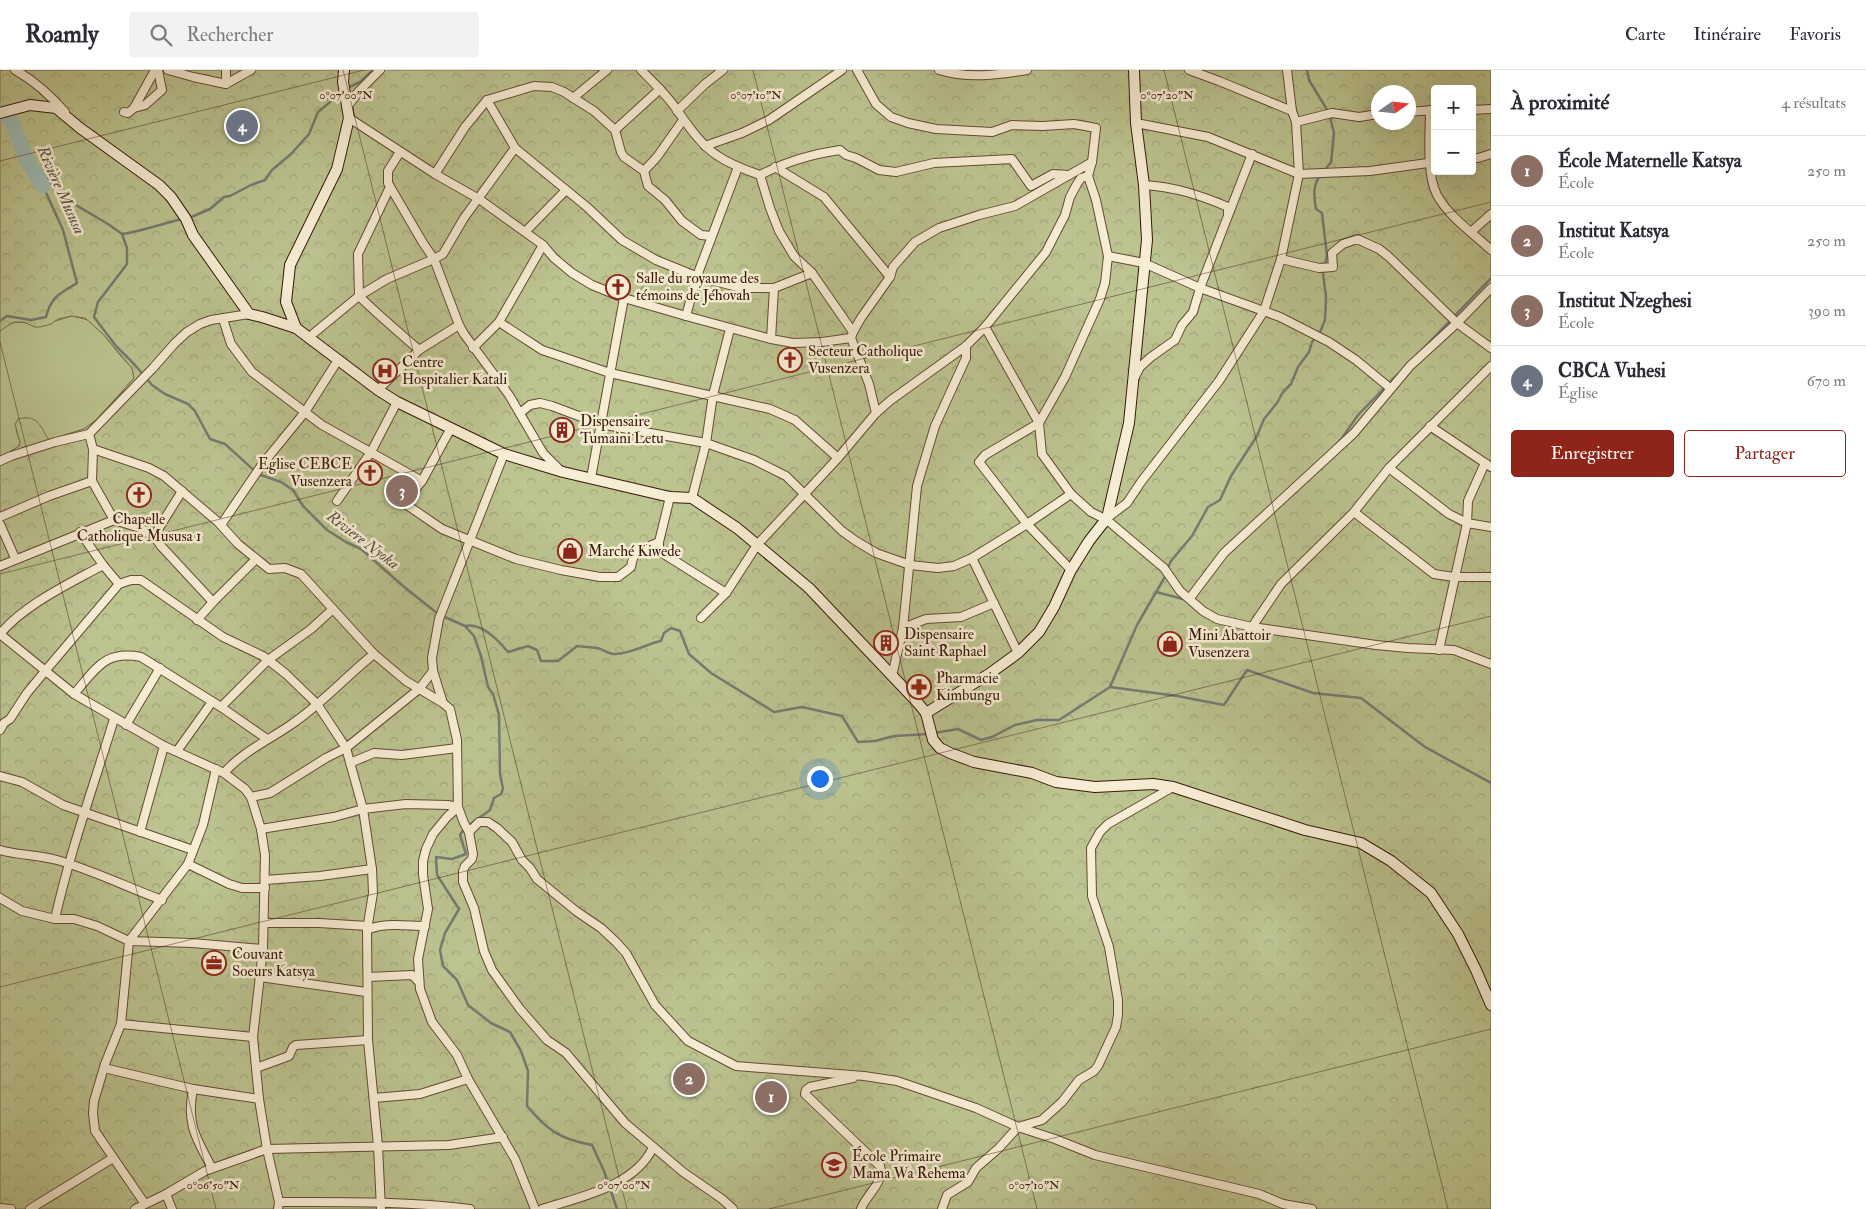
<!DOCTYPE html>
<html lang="fr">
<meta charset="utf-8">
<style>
body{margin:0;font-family:"IM FELL Double Pica",serif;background:#f2f2f3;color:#2b2b33}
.controls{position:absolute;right:15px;top:15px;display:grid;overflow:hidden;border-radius:5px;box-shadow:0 5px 20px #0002}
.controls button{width:45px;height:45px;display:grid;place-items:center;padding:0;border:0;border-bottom:1px solid #e1e1e2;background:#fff;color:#2b2b33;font:25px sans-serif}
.compass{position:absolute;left:1371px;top:15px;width:45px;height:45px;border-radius:50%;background:#fff;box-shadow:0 5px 20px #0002;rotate:76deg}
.you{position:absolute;left:819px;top:708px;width:18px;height:18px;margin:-12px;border:4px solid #fff;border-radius:50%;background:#1a73e8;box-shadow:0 0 0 8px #1a73e833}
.badge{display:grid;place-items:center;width:32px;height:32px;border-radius:50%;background:#8f2418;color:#fff;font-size:16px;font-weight:700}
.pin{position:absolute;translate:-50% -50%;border:2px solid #fff;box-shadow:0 1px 5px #0006}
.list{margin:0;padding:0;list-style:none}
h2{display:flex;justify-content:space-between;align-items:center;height:65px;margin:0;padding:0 20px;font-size:21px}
h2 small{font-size:16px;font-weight:400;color:#7c7c81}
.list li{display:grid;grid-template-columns:32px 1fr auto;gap:15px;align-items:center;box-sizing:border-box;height:70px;padding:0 20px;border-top:1px solid #e1e1e2}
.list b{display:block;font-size:19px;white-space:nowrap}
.list p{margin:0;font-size:16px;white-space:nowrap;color:#7c7c81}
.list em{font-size:16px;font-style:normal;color:#7c7c81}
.actions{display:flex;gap:10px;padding:15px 20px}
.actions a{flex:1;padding:11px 0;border:1px solid #8f2418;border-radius:5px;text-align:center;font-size:18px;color:#8f2418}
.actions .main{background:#8f2418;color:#fff}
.icon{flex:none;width:28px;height:28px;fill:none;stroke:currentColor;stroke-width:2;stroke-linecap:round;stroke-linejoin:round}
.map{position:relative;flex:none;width:1491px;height:1139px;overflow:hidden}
header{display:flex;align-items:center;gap:30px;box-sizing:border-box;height:70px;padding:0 25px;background:#fff;border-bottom:1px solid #e1e1e2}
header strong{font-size:24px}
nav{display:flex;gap:28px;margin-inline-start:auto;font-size:18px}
.search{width:350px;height:45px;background:#f2f2f3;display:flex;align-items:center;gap:12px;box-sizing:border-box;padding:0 18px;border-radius:5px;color:#7c7c81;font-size:19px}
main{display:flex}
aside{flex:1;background:#fff}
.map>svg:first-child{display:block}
.green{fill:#bcc490;stroke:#796e4c}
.forest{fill:url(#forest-crowns);stroke:#796e4c;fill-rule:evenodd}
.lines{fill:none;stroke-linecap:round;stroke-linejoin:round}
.stream{stroke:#747b71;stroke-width:2.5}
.river{stroke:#9dbeb8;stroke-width:15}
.street-casing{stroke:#654a34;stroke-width:10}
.secondary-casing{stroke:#361707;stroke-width:12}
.street{stroke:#f7edd4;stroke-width:8}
.secondary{stroke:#f7edd4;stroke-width:10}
.ticks{fill:none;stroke:#361707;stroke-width:1;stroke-opacity:0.45}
.labels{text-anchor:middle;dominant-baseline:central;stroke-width:5;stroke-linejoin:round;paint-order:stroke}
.poi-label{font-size:15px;fill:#361707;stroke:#f7edd4;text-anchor:start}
.water-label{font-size:16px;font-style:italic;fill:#5a5145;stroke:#f7edd4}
.ticks-label{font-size:12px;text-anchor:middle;fill:#361707;stroke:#f7edd4;stroke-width:5;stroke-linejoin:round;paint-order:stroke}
</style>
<header>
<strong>Roamly</strong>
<div class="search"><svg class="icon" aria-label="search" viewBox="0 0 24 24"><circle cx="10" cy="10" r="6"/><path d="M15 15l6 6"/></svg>Rechercher</div>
<nav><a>Carte</a><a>Itinéraire</a><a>Favoris</a></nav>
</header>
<main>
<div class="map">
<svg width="1491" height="1139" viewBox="0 0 1491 1139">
<defs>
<pattern id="forest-crowns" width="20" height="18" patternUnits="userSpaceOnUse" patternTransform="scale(1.25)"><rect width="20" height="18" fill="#bcc490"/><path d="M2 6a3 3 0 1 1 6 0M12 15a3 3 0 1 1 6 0" fill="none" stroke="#a2a87b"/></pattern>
</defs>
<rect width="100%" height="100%" fill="#f3e4bd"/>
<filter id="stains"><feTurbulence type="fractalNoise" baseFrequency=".004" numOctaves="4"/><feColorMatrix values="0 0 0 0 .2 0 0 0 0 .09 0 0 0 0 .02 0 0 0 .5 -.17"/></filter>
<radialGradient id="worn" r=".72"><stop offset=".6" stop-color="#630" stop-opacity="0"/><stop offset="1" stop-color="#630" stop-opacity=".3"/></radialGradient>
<path class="green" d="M72,246L88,250L103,264L120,285L132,298L134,308L96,350L84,359L48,370C42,360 37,349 24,348L16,360L20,372L19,376L0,388V261C12,251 21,249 35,257Z"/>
<path class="forest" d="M0,0H1491V1139H0V388L19,376L20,372L15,354L18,349C39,344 40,357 49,370L84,359L96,350L114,331L134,308L132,298L103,264L85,248L71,246L58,249L51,254L40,257H35L24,252H13L0,261ZM1435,19H1472V101H1435ZM1378,22H1408V52H1378Z"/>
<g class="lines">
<g class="stream">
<polyline points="1307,0 1309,10 1329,43 1334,63 1331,92 1325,100"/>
<polyline points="347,18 360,12 373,0"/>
<path d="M26,88L69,131L108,154L122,164L127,178V194L98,232L94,247L116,276L135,295L152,315L165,324L188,334L195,341L210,369L225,374L258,404L281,412L293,420L303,436L327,460L346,472L361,479L403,516L438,544L465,556L474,566L481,586L488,617L493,624L499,645L500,704L503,719L501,724L494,728L490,740L464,759L460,765L466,784L452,789L436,787L437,805L459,839L445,863L440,880L443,896L457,910L468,935L491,953L510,962L521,981L528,1001L527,1036C548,1061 560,1069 592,1075L604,1101L617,1139"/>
<polyline points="189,148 210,139 224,127 230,126 251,115 265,110 272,100 291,84 309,64 318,42 341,23"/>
<path d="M122,164C143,161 163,153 183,149"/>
<path d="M0,251L7,246L31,250L46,247C51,226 60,224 77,213L63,160L43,116"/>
<polyline points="1418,284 1491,208"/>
<polyline points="1336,375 1342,368 1358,345 1398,304"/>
<path d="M1167,500L1171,491L1192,466L1208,437L1220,430L1231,406L1257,366L1264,349L1277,333L1283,322L1291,314L1298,297L1309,282L1312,272L1320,262L1325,250L1326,227L1323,203L1327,186L1322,143L1316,139C1314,125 1312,116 1321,104"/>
<polyline points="1156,522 1187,530"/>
<path d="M465,556C481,552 499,571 508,582L528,576L537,580L541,591H558L577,576C583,577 590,577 597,578C603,579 608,584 615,584C631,584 646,574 661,571L664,563L671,558L680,561L689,584L711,603L774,642L802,637L842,646L858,672L875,671L894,666L929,664"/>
<polyline points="1110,617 1177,626 1224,635 1247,600 1313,623 1361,628 1425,677 1491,713"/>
<polyline points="934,663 958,659 981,670 992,667 1015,655 1037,650 1059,650 1110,617 1137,555 1166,505"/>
</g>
<polyline class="river" points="0,41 12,52 26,88 43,116"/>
<defs>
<g id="street">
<path d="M15,0C35,11 50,25 65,42"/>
<polyline points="168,0 193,7 226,14 251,0"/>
<polyline points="226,0 226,14"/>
<path d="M641,0C654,13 667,25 677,40C689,57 701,75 718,86C731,95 746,100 760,105C785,92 812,84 840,80L846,85L856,88L879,100L896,102L934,93L1012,89L1031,116L1053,104L1069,105"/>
<polyline points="857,0 876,34 891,47 908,53 936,59 992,62 1012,55 1043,56 1074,54 1096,58 1092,92 1088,106 1096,130 1108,186 1105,213 1100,229 1065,307 1039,353 985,385 979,392 1027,454 1071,500"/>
<path d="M939,0C968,9 998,5 1027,0"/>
<polyline points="1189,0 1219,11 1292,41"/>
<polyline points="573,28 607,0"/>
<polyline points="487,30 515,78 587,137 622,170 656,190 698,207 742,218 774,218 812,203"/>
<polyline points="347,37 359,21 380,0"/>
<polyline points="134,38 145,35 162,20 158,0"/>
<path d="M1430,40C1430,63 1426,104 1437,125C1449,147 1473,163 1491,180"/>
<polyline points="1472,40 1491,39"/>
<polyline points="677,41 705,14 723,0"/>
<polyline points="124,42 128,43 134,38 155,0"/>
<polyline points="1408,42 1434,40"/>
<polyline points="349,48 435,104 479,129 543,175 554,188 572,203 592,215 624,228 686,246 771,269 793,273 822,272 851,268"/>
<polyline points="1296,52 1332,43 1359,47 1378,44"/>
<polyline points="1136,53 1208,67 1299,104 1370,101 1435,92"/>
<polyline points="615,60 660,19"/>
<polyline points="705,76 742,63 769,50 842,0"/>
<polyline points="515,78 464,148 443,184 434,189 459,255 464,264 509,325 543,383 561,401"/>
<polyline points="1472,88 1478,88 1491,84"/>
<polyline points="775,97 824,127 890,207"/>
<polyline points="644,101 657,87 683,50"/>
<polyline points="435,104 465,57 487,30 534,16 552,17 564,22 594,41 615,60 621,82 624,87 644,101 648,116 665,130 682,151 701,165 711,166"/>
<polyline points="760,105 770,138 779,161 794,186 812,203 853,262"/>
<path d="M1144,115C1175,117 1200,125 1228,137V144"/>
<path d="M390,117L358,184L359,226C378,245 399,262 419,280"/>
<polyline points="526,161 566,120"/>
<polyline points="1471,162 1491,144"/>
<polyline points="1108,186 1144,193 1200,218 1280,247 1329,272 1356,290 1390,318"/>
<polyline points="1281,189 1319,198 1333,197 1332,183 1343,174 1357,169 1379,179 1388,186 1457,253 1491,278"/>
<polyline points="686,246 697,206 738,97"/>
<polyline points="223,249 231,274 252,302 322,355 422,411"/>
<polyline points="499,252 542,280 610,303 770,339 795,350 838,388"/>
<polyline points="985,257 1039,353 1042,384 1071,424 1091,442 1107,450 1164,498 1180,521 1203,541 1217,549 1252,557 1376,575 1408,578 1454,580 1491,594"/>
<polyline points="308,268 359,226 387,209 434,189 423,173 388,113 388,101 400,82"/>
<polyline points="771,269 774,218"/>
<polyline points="473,278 499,252 543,175"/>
<polyline points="1135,307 1140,297 1151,287 1175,270 1182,255 1193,242 1200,218 1252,84"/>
<polyline points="378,320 419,280 459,255"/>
<polyline points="520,343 530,335 540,333 552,336 600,354 706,373 754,390 786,406 842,461 856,471 876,483 910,495 938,498 954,496 972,488 1027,454 1071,424"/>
<polyline points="876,343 869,314 851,268 853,262 861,248 890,207 893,197 915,172 939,158 979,145 1015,136 1092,92"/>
<polyline points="1430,356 1491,397"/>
<path d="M451,358L422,411L404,433L442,459L516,489L561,500L600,507H618L631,497C635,475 640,481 659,472L670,427"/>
<polyline points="89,364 93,379 92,411 114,450"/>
<polyline points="93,379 149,398 164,406 218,452 238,474 269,499 285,498 301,504 374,584 406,611 443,633"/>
<polyline points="504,384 439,549 432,588 433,601 443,633 450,639 457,670 458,737 464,753 469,762 473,784 472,789 465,796 463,801 463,812 474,838 484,881 492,900 520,939 547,970 566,983 625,1053 683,1102 722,1129 733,1139"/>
<polyline points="0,391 11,386 55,372 89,364 153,298 175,273 187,262 200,254 211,250 249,244"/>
<polyline points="1389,398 1449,444 1467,453 1491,457"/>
<polyline points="591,408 624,228"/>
<polyline points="692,428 706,373 713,325 730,259"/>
<polyline points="337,431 371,382 397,332"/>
<polyline points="1354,442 1434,504 1454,507 1491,507"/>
<polyline points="0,447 49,426 92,411"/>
<polyline points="1107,448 1127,433 1141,412 1219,311 1264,241 1281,189 1299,104 1296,52 1292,41 1287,0"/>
<polyline points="0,454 15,488"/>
<polyline points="221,455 261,396 305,342 338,290"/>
<polyline points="80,462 103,495 119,514"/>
<polyline points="154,466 182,421"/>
<polyline points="659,472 659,481 726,523"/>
<polyline points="972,488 1018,583"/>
<polyline points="0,496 114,450 140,458 154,466 161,476 213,532 256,489"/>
<polyline points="1190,528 1224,483 1354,363 1410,296 1457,253 1491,218"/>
<polyline points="701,548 726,523 757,475 838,388 876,343 891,330 966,276 985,257 1046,182 1065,145 1070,127 1077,114 1081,108 1088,106"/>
<polyline points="197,550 213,532"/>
<polyline points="1252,557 1281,514 1354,442 1389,398 1491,296"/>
<polyline points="903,558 926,549 961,547 994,533"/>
<polyline points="0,564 74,624 164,676 224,703 245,719 251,727 261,759 265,785 263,879 253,967 259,1029 267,1079 279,1132 278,1139"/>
<path d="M0,564C25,534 69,514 103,495"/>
<polyline points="1439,580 1467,453 1468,431 1485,393"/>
<polyline points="892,606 903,558 917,416 935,356 966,288 966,276"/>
<path d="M74,624C96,599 104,580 141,587L221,637L267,669"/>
<polyline points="221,637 268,590 311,559 333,539"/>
<polyline points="126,655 160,598"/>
<polyline points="0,660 4,653 10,649 27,623 46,600 119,514 131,510 141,510 223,567 263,586 286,604 317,634 346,678 363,739 372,799 373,823 367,860 368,970 378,1076 381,1139"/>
<polyline points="177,681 212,632"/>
<polyline points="350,693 374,683 402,685 457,678"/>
<path d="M224,703C241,683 267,671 289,656C320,636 345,607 374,584"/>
<polyline points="0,706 22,712 63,735 193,780"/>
<polyline points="251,727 270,723 326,688 346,678 419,619 433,601"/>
<polyline points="458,737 447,747 433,764 426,779 423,791 423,805 428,839 418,889 420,919 432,952 457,985 468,1009 515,1089 535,1139"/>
<polyline points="261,759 334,747 363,739 406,734 448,735 458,737"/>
<polyline points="140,762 164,676"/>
<polyline points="469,762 479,752 488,752 497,758 512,772 522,790 530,798 537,809 576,841 601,858 616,872 626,883 655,935 688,971 736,996 864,1006 897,1011 976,1038 1018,1057 1055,1069 1095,1085 1259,1124 1283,1134 1312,1139"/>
<path d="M0,780C19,785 38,785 57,790C92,800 127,817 162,830"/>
<polyline points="188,794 229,814 242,818 265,818"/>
<polyline points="265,810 320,806 372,799"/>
<polyline points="0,828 22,841 55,849 74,849 97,856 129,871 192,873 263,879"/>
<path d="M55,849C70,781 94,715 114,649"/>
<polyline points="265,853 319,853 368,856"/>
<path d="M367,860C382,852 407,856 425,856"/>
<polyline points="260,907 366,922"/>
<polyline points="368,907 412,905 419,912"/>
<polyline points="121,954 253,967"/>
<polyline points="104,998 193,1019 259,1029"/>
<polyline points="256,998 289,986 293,977 296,975 368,970"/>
<path d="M853,1008L810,1017L806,1020L805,1024L880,1096C885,1112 866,1125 861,1139"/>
<path d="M193,1019C186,1054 196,1068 212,1098"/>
<polyline points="374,1028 420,1024 468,1009"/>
<polyline points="166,1124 172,1139"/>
<path d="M279,1132C343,1132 406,1131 470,1139"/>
<polyline points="145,1134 95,1061 93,1043 94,1031 105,994 121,954 129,871 188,794 203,755 216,699"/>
<polyline points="0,1138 11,1139"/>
<polyline points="30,1139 113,1088"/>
<polyline points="135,1139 166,1124 205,1101 267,1079 449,1075 503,1067"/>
<path d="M542,1139C580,1127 636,1116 653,1077"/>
<polyline points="942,1139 947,1125 968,1112 976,1098 999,1078 1018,1057 1042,1050 1062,1032 1079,1010 1094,1001 1098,996 1116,957 1118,945 1118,930 1109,877 1092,826 1091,778 1100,762 1108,754 1173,717"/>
</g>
<g id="secondary">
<polyline points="0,43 30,35 56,38 80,58 159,115 171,127 186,149 193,165 249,244 262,247 296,258 378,320 397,332 504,384 563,402 670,427 692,428 737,458 809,518 918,633 926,643 933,670 940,678 950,683 974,692 1032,703 1056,712 1095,717 1153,714 1173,717 1305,760 1361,773 1391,791 1431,823 1458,864 1476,900 1491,935"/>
<polyline points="296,258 286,232 290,195 337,99 349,48 343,12 344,0"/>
<polyline points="926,643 989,604 1018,583 1039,562 1054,537 1071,500 1089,471 1107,448 1129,353 1147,170 1144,115 1136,53 1134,0"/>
</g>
</defs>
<use href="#street" class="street-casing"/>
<use href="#secondary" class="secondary-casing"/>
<use href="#street" class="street"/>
<use href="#secondary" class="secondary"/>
</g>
<path class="ticks" d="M343,0L627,1139M753,0L1037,1139M1164,0L1448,1139M0,91L364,0M0,272L216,1139M0,504L1491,132M0,917L1491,546M769,1139L1491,959"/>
<defs>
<symbol id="church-ring" viewBox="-11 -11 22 22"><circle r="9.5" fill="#f7edd4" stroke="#8f2418" stroke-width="1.5"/><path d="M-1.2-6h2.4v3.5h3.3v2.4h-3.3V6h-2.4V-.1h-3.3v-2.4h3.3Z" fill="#8f2418"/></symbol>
<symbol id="hospital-ring" viewBox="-11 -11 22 22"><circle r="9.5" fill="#f7edd4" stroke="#8f2418" stroke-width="1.5"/><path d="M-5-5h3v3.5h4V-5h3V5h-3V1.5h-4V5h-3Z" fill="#8f2418"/></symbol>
<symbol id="building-ring" viewBox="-11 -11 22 22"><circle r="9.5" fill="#f7edd4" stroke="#8f2418" stroke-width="1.5"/><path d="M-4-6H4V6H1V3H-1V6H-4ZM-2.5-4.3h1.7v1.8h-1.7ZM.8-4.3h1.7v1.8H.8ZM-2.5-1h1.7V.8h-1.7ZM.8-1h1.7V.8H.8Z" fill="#8f2418"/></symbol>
<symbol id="shop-ring" viewBox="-11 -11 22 22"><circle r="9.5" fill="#f7edd4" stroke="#8f2418" stroke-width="1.5"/><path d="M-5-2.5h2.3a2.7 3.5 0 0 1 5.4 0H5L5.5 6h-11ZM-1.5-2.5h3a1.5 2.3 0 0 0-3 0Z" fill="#8f2418"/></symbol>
<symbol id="pharmacy-ring" viewBox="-11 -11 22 22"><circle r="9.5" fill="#f7edd4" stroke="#8f2418" stroke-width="1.5"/><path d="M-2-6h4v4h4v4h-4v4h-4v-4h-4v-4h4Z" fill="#8f2418"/></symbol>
<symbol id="office-ring" viewBox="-11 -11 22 22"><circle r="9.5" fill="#f7edd4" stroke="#8f2418" stroke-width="1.5"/><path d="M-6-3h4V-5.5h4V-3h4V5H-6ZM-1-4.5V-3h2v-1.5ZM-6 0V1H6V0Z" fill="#8f2418"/></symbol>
<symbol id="school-ring" viewBox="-11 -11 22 22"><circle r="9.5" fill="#f7edd4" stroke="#8f2418" stroke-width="1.5"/><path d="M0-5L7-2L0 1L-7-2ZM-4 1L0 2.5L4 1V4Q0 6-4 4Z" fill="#8f2418"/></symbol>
</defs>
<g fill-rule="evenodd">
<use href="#church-ring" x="604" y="203" width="28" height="28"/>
<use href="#church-ring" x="776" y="276" width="28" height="28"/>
<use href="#hospital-ring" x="371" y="287" width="28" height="28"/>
<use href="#building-ring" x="548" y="346" width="28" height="28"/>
<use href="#church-ring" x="356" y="389" width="28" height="28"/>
<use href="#church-ring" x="125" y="411" width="28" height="28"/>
<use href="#shop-ring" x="556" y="467" width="28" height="28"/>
<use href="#building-ring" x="872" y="559" width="28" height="28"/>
<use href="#shop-ring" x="1156" y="560" width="28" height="28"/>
<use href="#pharmacy-ring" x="905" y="603" width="28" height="28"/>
<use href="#office-ring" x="200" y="879" width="28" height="28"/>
<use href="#school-ring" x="820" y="1081" width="28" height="28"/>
</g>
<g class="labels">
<g class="poi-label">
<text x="636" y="208">Salle du royaume des<tspan x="636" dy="17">témoins de Jéhovah</tspan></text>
<text x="808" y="281">Secteur Catholique<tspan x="808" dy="17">Vusenzera</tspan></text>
<text x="402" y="292">Centre<tspan x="402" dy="17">Hospitalier Katali</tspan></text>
<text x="580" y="351">Dispensaire<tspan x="580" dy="17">Tumaini Letu</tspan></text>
<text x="352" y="394" text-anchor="end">Eglise CEBCE<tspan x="352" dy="17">Vusenzera</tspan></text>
<text x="139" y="449" text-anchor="middle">Chapelle<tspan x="139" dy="17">Catholique Mususa 1</tspan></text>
<text x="588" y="481">Marché Kiwede</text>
<text x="904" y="564">Dispensaire<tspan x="904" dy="17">Saint Raphael</tspan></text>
<text x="1188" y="565">Mini Abattoir<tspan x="1188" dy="17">Vusenzera</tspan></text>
<text x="936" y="608">Pharmacie<tspan x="936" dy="17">Kimbungu</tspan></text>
<text x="232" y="884">Couvant<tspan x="232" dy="17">Soeurs Katsya</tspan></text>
<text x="852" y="1086">École Primaire<tspan x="852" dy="17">Mama Wa Rehema</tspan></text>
</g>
<g class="water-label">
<text transform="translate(61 120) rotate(66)">Rivière Mususa</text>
<text transform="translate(363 470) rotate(37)">Riviere Nyoka</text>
</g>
</g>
<g class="ticks-label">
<text x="346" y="29">0°07'00"N</text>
<text x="756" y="29">0°07'10"N</text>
<text x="1167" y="29">0°07'20"N</text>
<text x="213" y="1119">0°06'50"N</text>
<text x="624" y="1119">0°07'00"N</text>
<text x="1034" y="1119">0°07'10"N</text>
</g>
<rect width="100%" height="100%" filter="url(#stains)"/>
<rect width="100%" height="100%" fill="url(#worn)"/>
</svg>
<div class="controls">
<button>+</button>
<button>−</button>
</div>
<svg class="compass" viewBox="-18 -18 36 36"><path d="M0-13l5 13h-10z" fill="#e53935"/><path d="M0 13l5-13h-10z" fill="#7c7c81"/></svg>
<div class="you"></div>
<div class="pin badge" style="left:771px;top:1027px;background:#8d6e63">1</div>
<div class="pin badge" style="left:689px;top:1009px;background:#8d6e63">2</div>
<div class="pin badge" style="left:402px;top:421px;background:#8d6e63">3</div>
<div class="pin badge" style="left:242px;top:56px;background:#6b7280">4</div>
</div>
<aside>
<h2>À proximité<small>4 résultats</small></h2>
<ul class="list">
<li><span class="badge" style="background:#8d6e63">1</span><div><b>École Maternelle Katsya</b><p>École</p></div><em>250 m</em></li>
<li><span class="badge" style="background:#8d6e63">2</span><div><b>Institut Katsya</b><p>École</p></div><em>250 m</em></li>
<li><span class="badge" style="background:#8d6e63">3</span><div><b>Institut Nzeghesi</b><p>École</p></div><em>390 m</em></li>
<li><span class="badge" style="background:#6b7280">4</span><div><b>CBCA Vuhesi</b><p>Église</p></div><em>670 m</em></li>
</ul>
<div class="actions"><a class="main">Enregistrer</a><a>Partager</a></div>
</aside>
</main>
